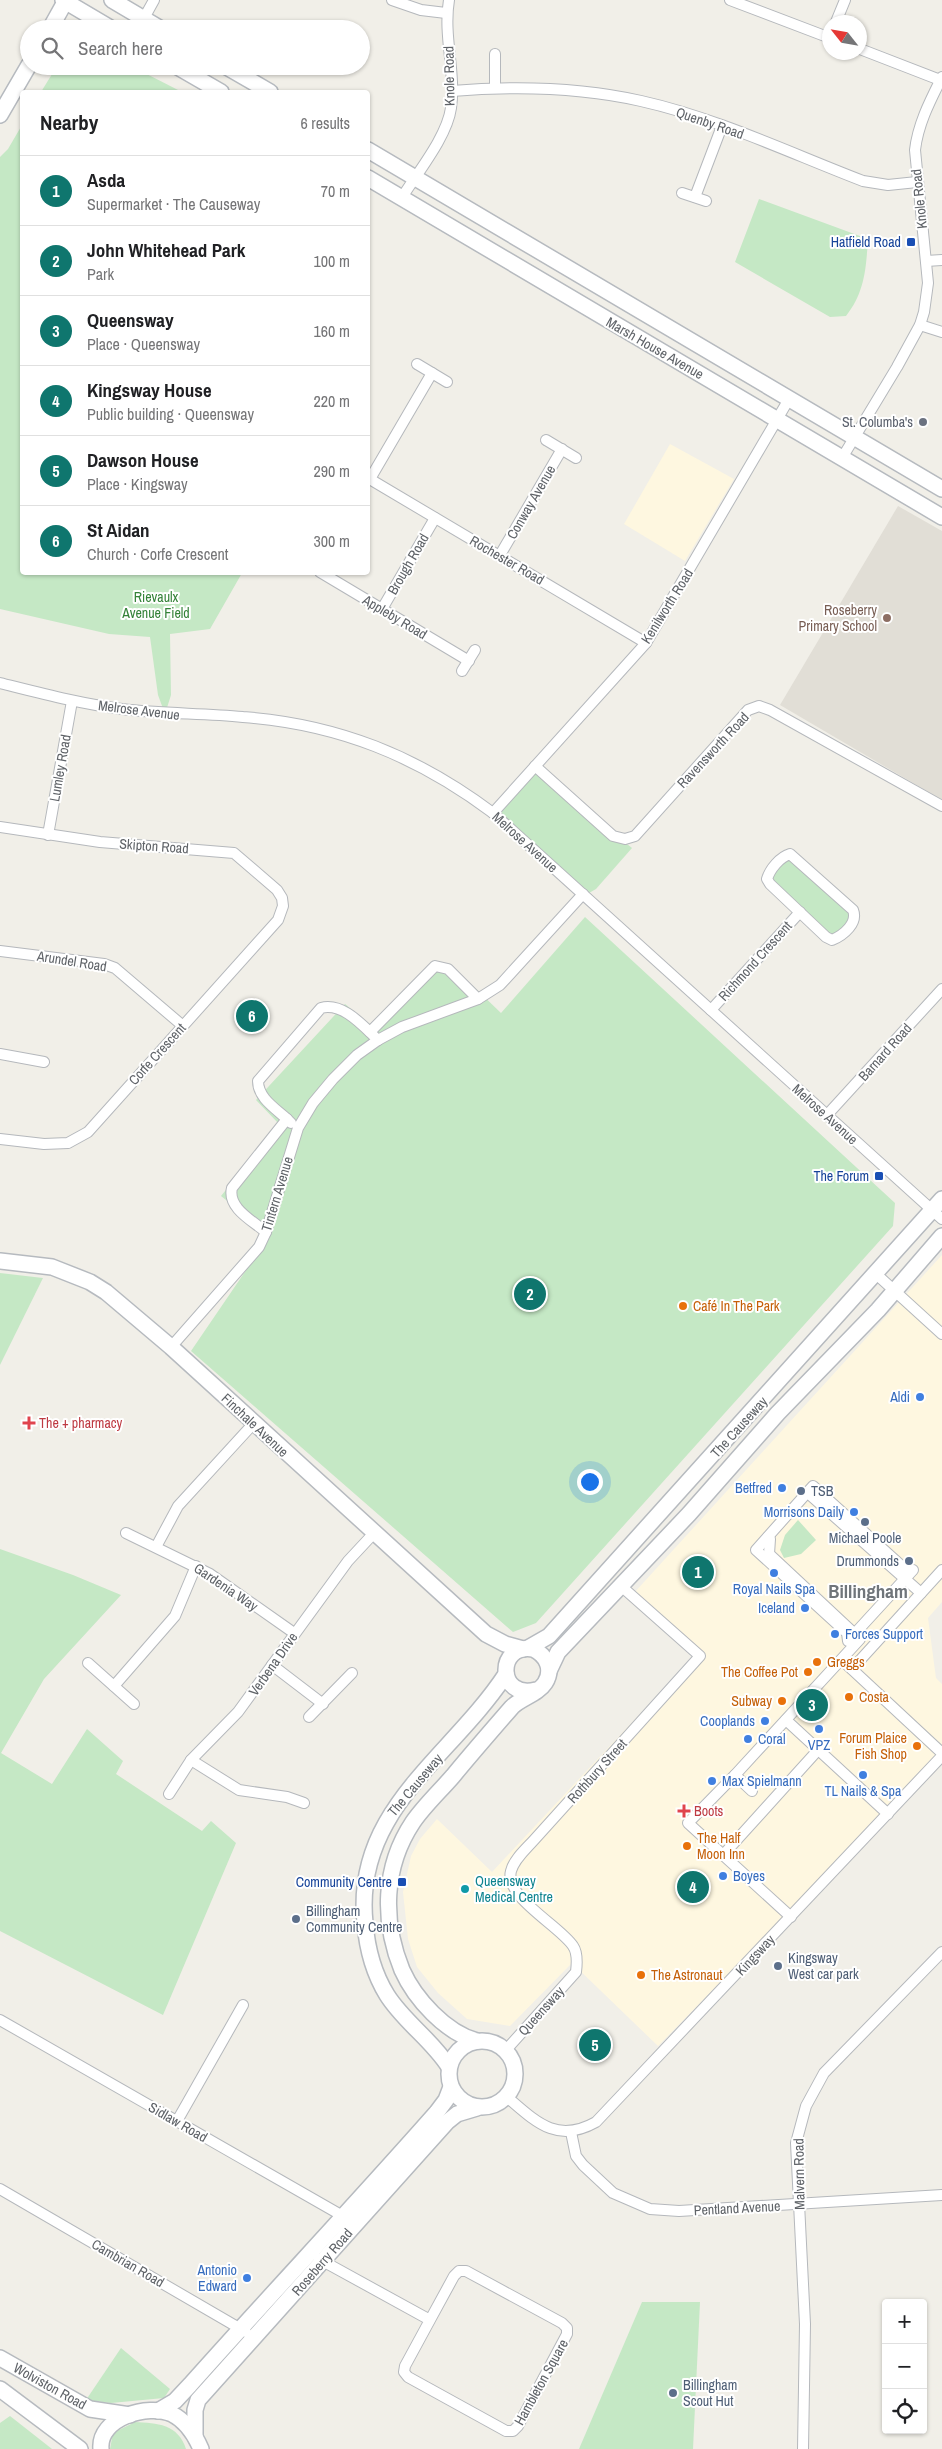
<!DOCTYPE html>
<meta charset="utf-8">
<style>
body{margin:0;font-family:"Archivo Narrow",sans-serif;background:#f6f6f6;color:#202124}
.controls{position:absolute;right:15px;bottom:15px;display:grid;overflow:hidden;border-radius:5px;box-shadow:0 1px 4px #0004}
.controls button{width:45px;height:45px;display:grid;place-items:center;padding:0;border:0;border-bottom:1px solid #e0e0e0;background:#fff;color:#202124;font:25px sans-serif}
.compass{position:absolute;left:822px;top:15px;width:45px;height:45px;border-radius:50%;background:#fff;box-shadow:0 1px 4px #0004;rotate:301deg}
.you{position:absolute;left:589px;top:1481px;width:18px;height:18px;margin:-12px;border:4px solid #fff;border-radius:50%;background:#1a73e8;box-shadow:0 0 0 8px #1a73e833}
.badge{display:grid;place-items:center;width:32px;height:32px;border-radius:50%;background:#0f766e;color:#fff;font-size:16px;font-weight:700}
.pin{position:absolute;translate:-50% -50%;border:2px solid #fff;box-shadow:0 1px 5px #0006}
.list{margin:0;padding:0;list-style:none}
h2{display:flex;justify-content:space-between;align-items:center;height:65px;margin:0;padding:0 20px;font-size:21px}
h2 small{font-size:16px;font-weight:400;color:#757577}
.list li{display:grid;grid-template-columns:32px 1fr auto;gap:15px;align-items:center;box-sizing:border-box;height:70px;padding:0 20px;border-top:1px solid #e0e0e0}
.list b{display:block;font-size:19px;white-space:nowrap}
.list p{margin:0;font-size:16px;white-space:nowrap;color:#757577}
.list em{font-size:16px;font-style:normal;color:#757577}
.icon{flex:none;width:28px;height:28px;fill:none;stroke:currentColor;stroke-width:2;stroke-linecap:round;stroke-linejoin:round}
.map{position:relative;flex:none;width:942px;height:2449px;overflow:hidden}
.search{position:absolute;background:#fff;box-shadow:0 1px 4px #0004;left:20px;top:20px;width:350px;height:55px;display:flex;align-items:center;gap:12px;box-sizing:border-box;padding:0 18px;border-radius:28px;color:#757577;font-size:19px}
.panel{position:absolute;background:#fff;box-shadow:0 1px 4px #0004;left:20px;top:90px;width:350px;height:485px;border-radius:5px}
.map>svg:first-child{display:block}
.commercial{fill:#fef7e0}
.education{fill:#e1ded6}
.green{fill:#c5e8c5}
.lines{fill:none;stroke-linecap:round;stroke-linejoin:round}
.street-casing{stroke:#b5b8bc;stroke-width:12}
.secondary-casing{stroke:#b6babf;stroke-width:18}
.street{stroke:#fff;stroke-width:10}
.secondary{stroke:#fff;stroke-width:15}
.transit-dot{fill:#1a4fb4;stroke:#fff;stroke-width:2}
.worship-dot{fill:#6b7280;stroke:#fff;stroke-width:2}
.education-dot{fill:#8d6e63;stroke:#fff;stroke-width:2}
.food-dot{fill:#e8710a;stroke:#fff;stroke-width:2}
.shop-dot{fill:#3f7fe0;stroke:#fff;stroke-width:2}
.health-dot{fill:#e0444e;stroke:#fff;stroke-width:2}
.service-dot{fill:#5c6f8a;stroke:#fff;stroke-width:2}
.culture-dot{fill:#0f9aa8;stroke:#fff;stroke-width:2}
.labels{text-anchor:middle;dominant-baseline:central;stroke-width:4;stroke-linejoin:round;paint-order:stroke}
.street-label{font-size:14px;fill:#5f6368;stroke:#fff}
.transit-label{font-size:14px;fill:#164399;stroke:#fff;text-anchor:end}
.worship-label{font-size:14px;fill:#5b616d;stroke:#fff;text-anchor:end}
.park-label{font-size:14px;fill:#348238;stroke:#fff}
.education-label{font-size:14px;fill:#785e54;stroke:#fff;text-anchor:end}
.food-label{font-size:14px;fill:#c56008;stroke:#fff;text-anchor:start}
.shop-label{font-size:14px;fill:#366cbe;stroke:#fff;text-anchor:end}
.health-label{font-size:14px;fill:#be3a42;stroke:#fff;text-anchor:start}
.service-label{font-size:14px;fill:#4e5e75;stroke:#fff;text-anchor:start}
.culture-label{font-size:14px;fill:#0d838f;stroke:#fff;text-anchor:start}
.district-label{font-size:19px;font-weight:bold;fill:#70757a;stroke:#fff}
</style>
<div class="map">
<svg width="942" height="2449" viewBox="0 0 942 2449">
<rect width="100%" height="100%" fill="#f1efe8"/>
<g class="commercial">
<polygon points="670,444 734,479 685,561 624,524"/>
<polygon points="942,1255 942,1602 928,1618 936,1678 942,1684 942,1756 658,2046 572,1963 510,2026 467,2019 438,1993 417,1967 408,1939 403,1892 411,1856 420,1839 437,1819 492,1872 694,1656 634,1593"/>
</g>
<polygon class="education" points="898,506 942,531 942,800 780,705"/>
<g class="green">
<polygon points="57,66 131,66 182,92 41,92"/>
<polygon points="22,125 22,572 242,573 210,629 170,634 171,695 165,714 158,695 150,637 109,634 0,609 0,157 8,149"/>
<path d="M759,199L868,239C866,268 865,292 846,316L830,317L735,262Z"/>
<polygon points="535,771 632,848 596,889 589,893 499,813"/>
<polygon points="790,854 855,916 830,939 767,879"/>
<polygon points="585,917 895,1203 893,1226 536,1623 513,1632 191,1351 268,1238 266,1232 221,1196 279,1124 256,1100 345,1004 371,1025 437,961 474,987 501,1013"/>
<polygon points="0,1273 43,1278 0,1365"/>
<polygon points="798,1520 816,1540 801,1554 784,1558 780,1550 785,1535"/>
<polygon points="0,1549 73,1575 121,1595 44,1679 1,1753 52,1784 87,1729 123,1761 116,1774 202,1831 211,1821 236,1843 163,2015 0,1931"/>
<polygon points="642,2302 700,2302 693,2449 579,2449"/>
<polygon points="121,2348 170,2389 164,2398 111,2403 86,2400"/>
<polygon points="10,2416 52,2449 0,2449 0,2423"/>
<path d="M135,2422C157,2423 178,2424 186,2449H110L113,2433Z"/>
</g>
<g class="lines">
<defs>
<g id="street">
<polyline points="392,0 421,10 446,13"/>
<polyline points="730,0 830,38"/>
<polyline points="836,22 845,0"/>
<polyline points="138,29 154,0"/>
<polyline points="860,49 940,80"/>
<polyline points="495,54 495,87"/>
<path d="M452,91C514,86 579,87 641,101C717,118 790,153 863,181L888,185L917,182"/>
<polyline points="682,193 706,201"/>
<polyline points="695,197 722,126"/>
<path d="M401,199C417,173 447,137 451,108C456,72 443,36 449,0"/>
<polyline points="926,261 942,260"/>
<polyline points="920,325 942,332"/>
<polyline points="417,364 447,382"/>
<polyline points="546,440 576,458"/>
<path d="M842,458L897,367L920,325L924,312L928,283L915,150C918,124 930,101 942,77"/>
<polyline points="368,478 646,643"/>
<polyline points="370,479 432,373"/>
<polyline points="500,555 562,449"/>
<polyline points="320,572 469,661"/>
<polyline points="382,609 435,518"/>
<polyline points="462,671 475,650"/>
<path d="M0,683C40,693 81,704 122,709C162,714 202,713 243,717C338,724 417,756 493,813L942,1219"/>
<polyline points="535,766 613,836 625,839 635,836 748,710 759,706 770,710 942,806"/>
<polyline points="493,813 646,643 789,399"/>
<polyline points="0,827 100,842 234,853 277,890 282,898 283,906 278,920 88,1132 68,1143 44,1144 0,1139"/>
<polyline points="48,835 72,701"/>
<path d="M790,854L853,910C858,923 844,935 832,940L826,937L770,884L767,879C770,869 780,857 790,854Z"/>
<polyline points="0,951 104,964 115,968 183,1026"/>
<polyline points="711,1010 800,912"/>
<polyline points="370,1032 435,966 448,969 478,999"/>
<polyline points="0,1054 44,1062"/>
<polyline points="827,1115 942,989"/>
<path d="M287,1119C275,1108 258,1098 258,1081L321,1008C343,1002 363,1026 378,1040"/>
<path d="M266,1232C253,1221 227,1208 232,1188L287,1119L291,1123"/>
<polyline points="875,1273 942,1334"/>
<polyline points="171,1347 259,1247 266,1232 298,1128 313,1103 333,1079 357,1055 378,1040 402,1027 478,999 500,985 583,894"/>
<polygon points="813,1486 906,1570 913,1570 848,1641 847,1633 756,1550"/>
<polyline points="809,1494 921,1593"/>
<polyline points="126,1533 210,1574 294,1633"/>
<polyline points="768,1537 770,1539 769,1554 860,1639 735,1775 688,1823 791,1917"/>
<polyline points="156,1547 178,1506 253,1424"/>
<polyline points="842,1660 942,1753"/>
<polyline points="88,1663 134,1704"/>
<polyline points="272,1665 323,1704"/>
<polyline points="852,1669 942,1570"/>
<polyline points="114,1686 175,1616 196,1566"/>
<polyline points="309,1717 352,1673"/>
<polyline points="786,1720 888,1814"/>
<polyline points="191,1760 239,1790 287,1797 304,1803"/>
<polyline points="735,1775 752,1791"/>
<polyline points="169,1794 191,1760 238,1712 348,1561 375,1532"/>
<polyline points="724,1854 818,1750"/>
<polyline points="0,2020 348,2219"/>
<path d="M506,2050L576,1972C577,1964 578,1953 573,1946C560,1926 504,1897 511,1871C514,1859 526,1849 534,1840L700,1656L621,1586"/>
<path d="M507,2097C536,2122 557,2144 596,2122L942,1756"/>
<polyline points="177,2121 243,2005"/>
<polyline points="571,2132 576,2156 583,2165 613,2193 650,2209 679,2211 942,2195"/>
<polyline points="0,2189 246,2332"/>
<polyline points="319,2259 430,2320 454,2276 459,2271 466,2271 562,2323 567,2328 567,2334 518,2426 513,2431 506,2431 408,2377 404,2372 405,2366 430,2320"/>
<polyline points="803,2449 805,2324 796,2143 806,2106 824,2073 942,1952"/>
</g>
<g id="secondary">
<polyline points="63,0 112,29"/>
<polyline points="112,0 161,29"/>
<polyline points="50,29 65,2"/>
<polyline points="176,66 221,92"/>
<polyline points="225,66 270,92"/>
<polyline points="0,115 29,65"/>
<polyline points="368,150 942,489"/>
<polyline points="368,178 942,517"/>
<polyline points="0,1261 52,1267 90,1282 106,1292 171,1347 486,1634 505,1644 523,1649"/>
<polyline points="528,1648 549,1636 942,1199"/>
<polyline points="549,1671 558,1652 689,1514 778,1413 878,1310 942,1236"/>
<circle cx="482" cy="2074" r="33"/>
<path d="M477,2041C446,2033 415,1999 402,1970C382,1921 383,1867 413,1822C424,1806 440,1791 453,1776C472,1753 492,1730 512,1707C521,1698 538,1694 545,1683C554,1669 546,1655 533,1649C496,1643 497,1700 536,1690"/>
<path d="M449,2067C432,2040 404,2022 387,1995C374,1974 367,1948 365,1923C353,1810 451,1758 506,1674"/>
<polyline points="0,2358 90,2409 130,2415"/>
<polyline points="0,2389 80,2449"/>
<path d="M158,2411L175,2401L190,2385C272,2293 356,2204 437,2112L446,2100L451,2087"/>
<polyline points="195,2436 195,2410 198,2400 447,2122 457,2114 477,2108"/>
<path d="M101,2449C98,2418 148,2403 172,2414C186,2421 195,2435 201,2449"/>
</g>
</defs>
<use href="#street" class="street-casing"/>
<use href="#secondary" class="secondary-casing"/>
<use href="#street" class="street"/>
<use href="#secondary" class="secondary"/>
</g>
<g class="transit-dot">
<rect x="906" y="237" width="10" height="10" rx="2.5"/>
<rect x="874" y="1171" width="10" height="10" rx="2.5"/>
<rect x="397" y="1877" width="10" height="10" rx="2.5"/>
</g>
<circle class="worship-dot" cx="923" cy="422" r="5"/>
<circle class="education-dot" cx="887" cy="618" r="5"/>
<g class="food-dot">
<circle cx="683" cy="1306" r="5"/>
<circle cx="817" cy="1662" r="5"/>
<circle cx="808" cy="1672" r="5"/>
<circle cx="849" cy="1697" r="5"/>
<circle cx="782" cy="1701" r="5"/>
<circle cx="917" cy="1746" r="5"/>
<circle cx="687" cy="1846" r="5"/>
<circle cx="641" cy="1975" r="5"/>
</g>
<g class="shop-dot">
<circle cx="920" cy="1397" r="5"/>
<circle cx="782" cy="1488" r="5"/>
<circle cx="854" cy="1512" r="5"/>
<circle cx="774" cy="1573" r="5"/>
<circle cx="805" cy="1608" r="5"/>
<circle cx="835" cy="1634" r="5"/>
<circle cx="765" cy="1721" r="5"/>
<circle cx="819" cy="1729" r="5"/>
<circle cx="748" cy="1739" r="5"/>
<circle cx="863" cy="1775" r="5"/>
<circle cx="712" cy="1781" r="5"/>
<circle cx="723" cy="1876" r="5"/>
<circle cx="247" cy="2278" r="5"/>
</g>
<g class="health-dot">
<path d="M26.5 1415.5h5v5h5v5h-5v5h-5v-5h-5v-5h5z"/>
<path d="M681.5 1803.5h5v5h5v5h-5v5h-5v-5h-5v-5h5z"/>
</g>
<g class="service-dot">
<circle cx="801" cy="1491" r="5"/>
<circle cx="865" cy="1522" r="5"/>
<circle cx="909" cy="1561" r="5"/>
<circle cx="296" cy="1919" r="5"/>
<circle cx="778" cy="1966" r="5"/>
<circle cx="673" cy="2393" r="5"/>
</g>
<circle class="culture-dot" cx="465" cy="1889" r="5"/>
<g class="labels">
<g class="street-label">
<text transform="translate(449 76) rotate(-91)">Knole Road</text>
<text transform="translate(710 123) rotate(19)">Quenby Road</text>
<text transform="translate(919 199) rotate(-96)">Knole Road</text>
<text transform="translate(655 348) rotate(30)">Marsh House Avenue</text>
<text transform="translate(531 502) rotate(-60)">Conway Avenue</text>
<text transform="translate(507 560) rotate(30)">Rochester Road</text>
<text transform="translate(408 564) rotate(-60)">Brough Road</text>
<text transform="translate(667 606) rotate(-58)">Kenilworth Road</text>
<text transform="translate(395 617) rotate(31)">Appleby Road</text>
<text transform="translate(139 710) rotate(7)">Melrose Avenue</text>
<text transform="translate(713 750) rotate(-47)">Ravensworth Road</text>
<text transform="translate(60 768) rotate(-80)">Lumley Road</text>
<text transform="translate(525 842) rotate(42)">Melrose Avenue</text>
<text transform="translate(154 846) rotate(4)">Skipton Road</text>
<text transform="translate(72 961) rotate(9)">Arundel Road</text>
<text transform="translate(755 961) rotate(-48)">Richmond Crescent</text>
<text transform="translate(885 1052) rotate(-48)">Barnard Road</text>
<text transform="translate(157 1054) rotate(-48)">Corfe Crescent</text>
<text transform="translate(825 1114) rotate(42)">Melrose Avenue</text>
<text transform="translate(277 1194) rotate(-73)">Tintern Avenue</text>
<text transform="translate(255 1425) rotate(43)">Finchale Avenue</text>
<text transform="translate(739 1427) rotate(-48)">The Causeway</text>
<text transform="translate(226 1587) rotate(34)">Gardenia Way</text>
<text transform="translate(273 1664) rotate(-55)">Verbena Drive</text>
<text transform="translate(597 1771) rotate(-48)">Rothbury Street</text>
<text transform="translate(415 1785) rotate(-50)">The Causeway</text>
<text transform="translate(755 1955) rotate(-47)">Kingsway</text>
<text transform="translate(541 2011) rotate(-48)">Queensway</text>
<text transform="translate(178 2122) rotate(30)">Sidlaw Road</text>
<text transform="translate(799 2174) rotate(-91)">Malvern Road</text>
<text transform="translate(737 2208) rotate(-3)">Pentland Avenue</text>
<text transform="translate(322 2262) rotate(-49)">Roseberry Road</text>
<text transform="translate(128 2263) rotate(30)">Cambrian Road</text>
<text transform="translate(541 2382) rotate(-61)">Hambleton Square</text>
<text transform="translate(50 2386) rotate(29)">Wolviston Road</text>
</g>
<g class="transit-label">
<text x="901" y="242">Hatfield Road</text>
<text x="869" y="1176">The Forum</text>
<text x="392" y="1882">Community Centre</text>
</g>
<g class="worship-label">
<text x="913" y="422">St. Columba's</text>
</g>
<g class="park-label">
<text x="156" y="597">Rievaulx<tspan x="156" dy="16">Avenue Field</tspan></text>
</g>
<g class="education-label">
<text x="877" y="610">Roseberry<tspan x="877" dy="16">Primary School</tspan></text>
</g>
<g class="food-label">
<text x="693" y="1306">Café In The Park</text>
<text x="827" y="1662">Greggs</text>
<text x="798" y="1672" text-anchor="end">The Coffee Pot</text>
<text x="859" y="1697">Costa</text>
<text x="772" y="1701" text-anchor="end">Subway</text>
<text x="907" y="1738" text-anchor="end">Forum Plaice<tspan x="907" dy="16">Fish Shop</tspan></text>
<text x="697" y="1838">The Half<tspan x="697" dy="16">Moon Inn</tspan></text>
<text x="651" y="1975">The Astronaut</text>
</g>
<g class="shop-label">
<text x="910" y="1397">Aldi</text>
<text x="772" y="1488">Betfred</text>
<text x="844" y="1512">Morrisons Daily</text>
<text x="774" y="1589" text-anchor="middle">Royal Nails Spa</text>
<text x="795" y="1608">Iceland</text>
<text x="845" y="1634" text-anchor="start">Forces Support</text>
<text x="755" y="1721">Cooplands</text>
<text x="758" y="1739" text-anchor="start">Coral</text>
<text x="819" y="1745" text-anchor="middle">VPZ</text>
<text x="722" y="1781" text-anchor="start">Max Spielmann</text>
<text x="863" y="1791" text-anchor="middle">TL Nails &amp; Spa</text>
<text x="733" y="1876" text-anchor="start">Boyes</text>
<text x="237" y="2270">Antonio<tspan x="237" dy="16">Edward</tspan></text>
</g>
<g class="health-label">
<text x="39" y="1423">The + pharmacy</text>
<text x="694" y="1811">Boots</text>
</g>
<g class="service-label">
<text x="811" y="1491">TSB</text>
<text x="865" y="1538" text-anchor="middle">Michael Poole</text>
<text x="899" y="1561" text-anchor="end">Drummonds</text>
<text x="306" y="1911">Billingham<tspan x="306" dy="16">Community Centre</tspan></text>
<text x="788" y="1958">Kingsway<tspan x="788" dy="16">West car park</tspan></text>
<text x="683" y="2385">Billingham<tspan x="683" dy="16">Scout Hut</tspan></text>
</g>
<g class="culture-label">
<text x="475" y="1881">Queensway<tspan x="475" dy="16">Medical Centre</tspan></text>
</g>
<g class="district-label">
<text x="868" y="1591">Billingham</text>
</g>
</g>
</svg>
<div class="controls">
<button>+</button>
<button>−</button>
<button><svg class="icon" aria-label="locate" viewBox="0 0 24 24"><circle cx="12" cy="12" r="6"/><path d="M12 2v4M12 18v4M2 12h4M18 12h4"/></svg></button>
</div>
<svg class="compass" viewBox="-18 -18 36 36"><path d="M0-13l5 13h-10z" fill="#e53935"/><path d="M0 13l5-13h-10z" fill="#757577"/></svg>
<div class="you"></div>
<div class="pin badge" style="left:698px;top:1572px">1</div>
<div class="pin badge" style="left:530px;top:1294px">2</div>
<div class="pin badge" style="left:812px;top:1705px">3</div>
<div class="pin badge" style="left:693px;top:1887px">4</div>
<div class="pin badge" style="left:595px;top:2045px">5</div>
<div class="pin badge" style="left:252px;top:1016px">6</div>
<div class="search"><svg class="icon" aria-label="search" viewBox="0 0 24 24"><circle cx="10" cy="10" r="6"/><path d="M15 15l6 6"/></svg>Search here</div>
<section class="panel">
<h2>Nearby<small>6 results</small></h2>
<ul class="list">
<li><span class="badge">1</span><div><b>Asda</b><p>Supermarket · The Causeway</p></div><em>70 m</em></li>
<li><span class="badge">2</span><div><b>John Whitehead Park</b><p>Park</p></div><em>100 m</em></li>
<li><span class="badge">3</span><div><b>Queensway</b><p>Place · Queensway</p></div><em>160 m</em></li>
<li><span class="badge">4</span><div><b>Kingsway House</b><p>Public building · Queensway</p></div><em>220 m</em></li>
<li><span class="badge">5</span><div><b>Dawson House</b><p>Place · Kingsway</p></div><em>290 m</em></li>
<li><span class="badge">6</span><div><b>St Aidan</b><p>Church · Corfe Crescent</p></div><em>300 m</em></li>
</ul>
</section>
</div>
